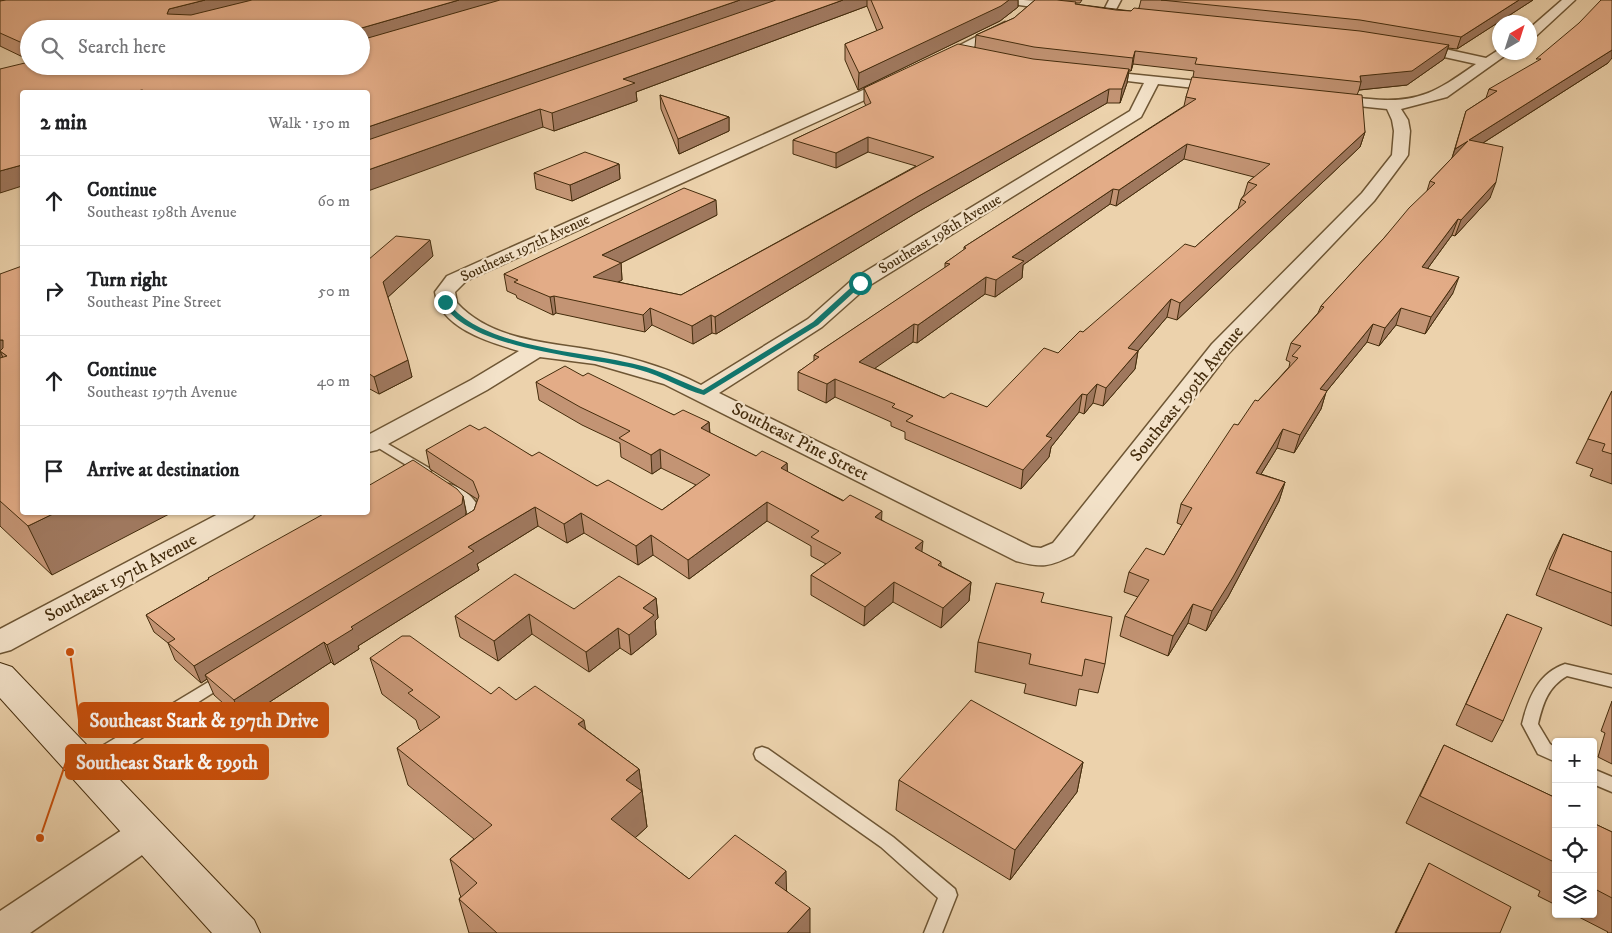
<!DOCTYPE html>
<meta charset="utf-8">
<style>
body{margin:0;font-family:"IM FELL DW Pica",serif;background:#f6f6f6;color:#202124}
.controls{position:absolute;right:15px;bottom:15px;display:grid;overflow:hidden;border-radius:5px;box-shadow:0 1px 4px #0004}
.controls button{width:45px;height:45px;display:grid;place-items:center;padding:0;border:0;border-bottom:1px solid #e0e0e0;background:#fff;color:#202124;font:25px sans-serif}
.compass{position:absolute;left:1492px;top:15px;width:45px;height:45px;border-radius:50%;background:#fff;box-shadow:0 1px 4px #0004;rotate:39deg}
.stop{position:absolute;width:15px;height:15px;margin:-11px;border:4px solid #0f766e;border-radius:50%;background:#fff}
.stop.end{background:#0f766e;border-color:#fff;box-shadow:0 1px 5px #0008}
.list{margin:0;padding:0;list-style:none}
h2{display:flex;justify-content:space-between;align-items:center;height:65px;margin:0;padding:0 20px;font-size:21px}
h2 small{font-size:16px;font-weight:400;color:#757577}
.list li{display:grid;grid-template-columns:32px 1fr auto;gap:15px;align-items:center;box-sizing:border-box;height:90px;padding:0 20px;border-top:1px solid #e0e0e0}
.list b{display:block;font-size:19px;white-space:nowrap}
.list p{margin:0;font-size:16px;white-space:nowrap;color:#757577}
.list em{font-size:16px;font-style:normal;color:#757577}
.icon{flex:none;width:28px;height:28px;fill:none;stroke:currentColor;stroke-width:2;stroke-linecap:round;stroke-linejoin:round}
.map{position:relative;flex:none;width:1612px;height:933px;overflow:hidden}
.search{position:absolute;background:#fff;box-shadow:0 1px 4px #0004;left:20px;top:20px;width:350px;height:55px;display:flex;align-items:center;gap:12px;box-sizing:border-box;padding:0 18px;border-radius:28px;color:#757577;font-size:19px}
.panel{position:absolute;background:#fff;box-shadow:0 1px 4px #0004;left:20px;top:90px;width:350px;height:425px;border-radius:5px}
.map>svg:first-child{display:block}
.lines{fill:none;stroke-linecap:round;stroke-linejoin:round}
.service-casing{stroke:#6e5634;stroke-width:3}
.minor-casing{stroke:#6e5634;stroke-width:3}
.secondary-casing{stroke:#442c0c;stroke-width:2}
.service{fill:#f3e2c9;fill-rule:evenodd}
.minor{fill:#f3e2c9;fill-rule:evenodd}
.secondary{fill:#f3e2c9;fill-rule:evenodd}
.wall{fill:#c39474;stroke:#442c0c;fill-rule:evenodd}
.shaded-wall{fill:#9f785e;stroke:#442c0c}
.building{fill:#e3ac87;stroke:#442c0c;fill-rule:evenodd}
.route{fill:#0f766e}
.labels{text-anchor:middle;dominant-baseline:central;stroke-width:4.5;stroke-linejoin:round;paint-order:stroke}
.far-street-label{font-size:15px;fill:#442c0c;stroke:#f3e2c9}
.street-label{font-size:18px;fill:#442c0c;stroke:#f3e2c9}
.leader{fill:none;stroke:#c7500c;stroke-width:2}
.callout-dot{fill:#c7500c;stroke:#f3e2c9;stroke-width:2}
.callout{fill:#c7500c;stroke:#c7500c;stroke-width:2}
.callout-label{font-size:19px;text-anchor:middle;font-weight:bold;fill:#fff}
</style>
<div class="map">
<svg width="1612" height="933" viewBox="0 0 1612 933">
<rect width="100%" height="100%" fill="#ecd2ac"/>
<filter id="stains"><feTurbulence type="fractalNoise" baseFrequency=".004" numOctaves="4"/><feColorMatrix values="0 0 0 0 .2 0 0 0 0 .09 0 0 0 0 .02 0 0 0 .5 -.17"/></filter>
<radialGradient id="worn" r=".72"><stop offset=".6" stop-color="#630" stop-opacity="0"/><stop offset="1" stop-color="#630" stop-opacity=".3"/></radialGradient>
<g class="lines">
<defs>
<g id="service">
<polygon points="376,437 429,468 431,471 429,474 421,474 372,444 370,441"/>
<path d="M449,484C468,489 488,508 476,527L471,528L464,524L467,518L466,507L444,491L443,488L444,485Z"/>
<path d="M1565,664L1612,675V687L1567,676C1548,687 1543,703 1538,724L1550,744L1556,748V762L1538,754L1522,724C1528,699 1538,673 1565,664Z"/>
<polygon points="225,672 230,674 233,678 230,682 91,770 85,772 79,770 77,765 79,760"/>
<polygon points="762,747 768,749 893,837 955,889 957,895 942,933 924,933 938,898 881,847 756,759 754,754 756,749"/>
<polygon points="1593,769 1612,777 1612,792 1593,784"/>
</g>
<g id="minor">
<path d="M1007,0C1021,0 1062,0 1071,8L1065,12L1013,4Z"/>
<polygon points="1109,0 1121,0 1113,15 1109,16 1103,12"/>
<polygon points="1562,0 1575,0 1535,37 1530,38 1530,28"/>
<polygon points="1005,22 1011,26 1010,29 941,64 936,65 929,61"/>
<path d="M1413,42L1486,58L1500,49V52H1510L1447,97L1401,109L1408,120L1410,131L1408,155L1406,158L1374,201L1228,354L1073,555C1049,567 1042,568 1016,561L664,384L595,364L540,357L487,390L377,450L368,452V435L471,380L519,351C489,342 440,328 435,292L447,276L890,78L895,77L902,81L900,84L466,281L455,292L457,303C494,343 554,342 603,352C637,359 670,369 701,385L808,319L853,279L1130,111L1144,83L1095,77L1088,73L1090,70L1227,84L1229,87L1227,90L1222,91L1158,84L1141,117L867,287L822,327L719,393L1032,547L1041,548L1053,543L1212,344L1362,193L1392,155L1394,131L1392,120L1387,109L1329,103L1322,99L1324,96C1338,92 1355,98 1370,99C1419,104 1437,91 1476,64L1408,49L1406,46L1408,43Z"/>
<polygon points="222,512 256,512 252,518 11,650 0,653 0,629"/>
<polygon points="146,818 158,822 164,833 158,844 30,933 0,933 0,911 134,822"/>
</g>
<polygon id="secondary" points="0,663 12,667 254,920 260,933 212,933 0,698"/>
</defs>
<use href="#service" class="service-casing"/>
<use href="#minor" class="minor-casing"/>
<use href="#secondary" class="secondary-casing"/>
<use href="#service" class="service"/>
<use href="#minor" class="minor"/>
<use href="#secondary" class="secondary"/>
</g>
<g class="wall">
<polygon points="0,0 1018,0 1018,7 1000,21 858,90 845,60 845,44 877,31 867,6 636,92 637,101 554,131 543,127 368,92 22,92 29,66 361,66 29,29 29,60 0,46"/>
<path d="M1035,0H1082L1080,3H1075V4L1131,11L1139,8L1141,0H1533L1457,49L1448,48L1444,59L1407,85L1359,90L1357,95L1365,132L1360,147L1177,320L1167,317L1138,351L1135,369L1103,406L1093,403L1084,414L1079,412L1051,447L1049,457L1021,489L905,439V432L891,426V422L835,397L826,403L798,390V372L814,361V355L945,268V263L964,250V247L1184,106L1186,97L1193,77L1194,71L1133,64L1131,71H1129L1127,83L1120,103H1107L916,213L716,334L712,333L693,344L652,325L645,332L556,313L553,315L517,298L516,295L507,291L504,274L717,215L621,263L622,280L618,282L681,295L916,166L868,152L836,168L793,154V140L866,106L864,102V88L975,47L976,35L1014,18ZM1184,159L1254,177L1248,182L1244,195L1241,199L1238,209L1195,247L1083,332L1058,353L987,407L944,398L874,368L913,342L917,343L985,294L995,297L1022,278L1023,265L1110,204L1116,206Z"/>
<polygon points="1608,63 1483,143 1490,198 1455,236 1452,235 1428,268 1453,293 1425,334 1396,325 1379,346 1367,342 1326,392 1321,409 1294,453 1277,448 1261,474 1285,482 1279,501 1228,597 1206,631 1188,623 1168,656 1120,636 1125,616 1138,597 1124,592 1129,572 1164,555 1182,525 1177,523 1181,504 1238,425 1258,401 1289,367 1290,362 1286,360 1291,343 1318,313 1321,306 1384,238 1427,191 1430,181 1452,158 1466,111 1486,98 1489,89"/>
<polygon points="660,95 729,117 729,131 679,154 661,109"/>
<polygon points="619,164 620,179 572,201 536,189 534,173"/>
<polygon points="433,256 388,297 412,377 379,394 368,388 368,260"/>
<polygon points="0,274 52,575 0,526"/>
<polygon points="583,376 674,415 709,422 710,433 756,456 787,463 787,472 882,520 922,552 941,562 941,566 971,582 969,601 941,628 893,602 864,626 811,595 811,575 826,564 811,556 811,546 767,521 689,579 653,555 638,565 584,533 567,543 538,526 477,564 479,570 358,646 359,649 334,665 331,662 242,720 214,695 207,679 201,683 175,660 168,643 154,632 146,615 209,579 208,578 463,496 466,512 466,515 474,510 477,501 477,499 430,469 426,450 479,430 532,456 597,486 662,510 696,485 661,468 652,474 621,457 620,443 582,425 539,400 536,382"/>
<polygon points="1612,391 1612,484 1590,476 1593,469 1576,463"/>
<polygon points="1563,534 1612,552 1612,626 1536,595 1550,560"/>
<polygon points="656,598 658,618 655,621 656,635 631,655 620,648 589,672 532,634 498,661 460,637 455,616 574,609"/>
<polygon points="1042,602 1105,664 1098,693 1079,689 1076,706 1024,693 1026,684 975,672 978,642"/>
<polygon points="1507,614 1503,721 1492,742 1456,725"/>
<polygon points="370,658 491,694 516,700 585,729 639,769 647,827 635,838 689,879 787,891 810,933 469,933 459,899 461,896 460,895 450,859 474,839 408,785 397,748 421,731 419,729 416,720 382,694"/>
<polygon points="1612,701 1612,764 1598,757 1605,733 1601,731"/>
<polygon points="1444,745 1556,798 1556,905 1538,896 1540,891 1406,823"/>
<polygon points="1083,762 1077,792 1010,880 896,810 899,780"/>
<polygon points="1593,823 1612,832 1612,933 1607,933 1608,932 1573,914 1593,914"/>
<polygon points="1429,863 1500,933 1395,933"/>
</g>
<g class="shaded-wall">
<polygon points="205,0 271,0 172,29 167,14 169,9"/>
<polygon points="459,0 514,0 361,45 361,29 358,29"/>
<polygon points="740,0 783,0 368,147 368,127"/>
<polygon points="843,0 867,0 867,6 636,92 637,101 554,131 552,113 623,79"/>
<polygon points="1009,0 1018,0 1018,7 1000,21 858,90 859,73"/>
<polygon points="1519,0 1533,0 1457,49 1461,37"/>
<polygon points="1449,45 1444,59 1407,85 1359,90 1361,82 1360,76"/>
<polygon points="1612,50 1612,58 1608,63 1464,155 1469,140"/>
<polygon points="1135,51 1133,64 1131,71 1133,58"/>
<polygon points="96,66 156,66 101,81"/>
<polygon points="1129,69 1127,83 1120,103 1122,89"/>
<polygon points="1109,89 1107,103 916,213 716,334 715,317 917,197"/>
<polygon points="142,90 143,92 133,92"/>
<polygon points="540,109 543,127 368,191 368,170"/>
<polygon points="729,117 729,131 679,154 678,139"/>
<polygon points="1365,132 1360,147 1177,320 1180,303"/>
<polygon points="868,137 868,152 836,168 836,153"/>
<polygon points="1468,141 1450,164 1455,149"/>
<polygon points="1187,144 1184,159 1116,206 1119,190"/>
<polygon points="619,164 620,179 572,201 570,185"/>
<polygon points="22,165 22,186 0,193 0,171"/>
<polygon points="1496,182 1490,198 1455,236 1461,220"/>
<polygon points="1113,189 1110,204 1023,265 1022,278 995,297 996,280 1012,257"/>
<polygon points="716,200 717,215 621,263 622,280 595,294 593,277 602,255"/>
<polygon points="1458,219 1452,235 1417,283 1422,267"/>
<polygon points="430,240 433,256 387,298 383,282"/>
<polygon points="986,277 985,294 917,343 918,325"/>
<polygon points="1459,277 1453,293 1425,334 1431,317"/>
<polygon points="554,296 556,313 553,315 550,297"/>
<polygon points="1171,299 1167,317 1125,366 1128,348"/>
<polygon points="650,308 652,325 645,332 643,315"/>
<polygon points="1401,308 1396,325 1379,346 1385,328"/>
<polygon points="711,315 712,333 693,344 692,326"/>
<polygon points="914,324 913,342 858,380 859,362"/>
<polygon points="1373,324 1367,342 1326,392 1321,409 1294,453 1300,435 1320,389"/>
<polygon points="0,340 3,340 7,356 0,351"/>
<polygon points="0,351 16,386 0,364"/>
<polygon points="1138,351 1135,369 1103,406 1106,388"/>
<polygon points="408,360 412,377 379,394 374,377"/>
<polygon points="835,379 835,397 826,403 827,384"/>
<polygon points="1097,384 1093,403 1084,414 1087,395"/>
<polygon points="1082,394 1079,412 1051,447 1049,457 1021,489 1023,470 1046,436"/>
<polygon points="709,422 710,441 701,428"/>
<polygon points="1283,429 1277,448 1250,492 1256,473"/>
<polygon points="660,449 661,468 652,474 651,455"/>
<polygon points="787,463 788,482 781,468"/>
<polygon points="1285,482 1279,501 1228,597 1206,631 1212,611"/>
<polygon points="463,496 466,512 465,520 205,675 207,679 201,683 194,666"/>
<polygon points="767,502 767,521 689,579 688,560"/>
<polygon points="535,507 538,526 477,564 479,570 358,646 359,649 334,665 327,645 351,627 468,547"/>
<polygon points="882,511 881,531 875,517"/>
<polygon points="57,512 173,512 52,575 28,526"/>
<polygon points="581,513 584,533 567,543 564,524"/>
<polygon points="651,535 653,555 638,565 636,546"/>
<polygon points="923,541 921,560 915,548"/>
<polygon points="894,582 893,602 864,626 865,607"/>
<polygon points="971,582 969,601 941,628 943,608"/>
<polygon points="656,598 658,618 655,621 656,635 631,655 629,635 643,608"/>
<polygon points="1193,604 1188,623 1168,656 1173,636"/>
<polygon points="529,614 532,634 498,661 494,641"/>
<polygon points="618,628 620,648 589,672 586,652"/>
<polygon points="324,642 331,662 242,720 234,700"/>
<polygon points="584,720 590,756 578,724"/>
<polygon points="1083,762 1077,792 1010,880 1015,850"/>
<polygon points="639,769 647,827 616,855 611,819 626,780"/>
<polygon points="786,871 787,907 775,883"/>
<polygon points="810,908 810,933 787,933"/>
</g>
<g class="building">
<polygon points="6,0 205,0 169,9 167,14 191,15 252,0 459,0 358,29 29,29 29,46 0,33 0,1"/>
<polygon points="500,0 740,0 368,127 368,92 148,92 142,90 133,92 22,92 22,165 0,171 0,69 29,62 29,66 78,66 88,71 108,70 119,66 361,66 361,40"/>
<polygon points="776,0 843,0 623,79 635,83 552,113 540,109 368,170 368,140"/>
<polygon points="871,0 1009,0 1001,6 859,73 845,44 883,28"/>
<polygon points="1035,0 1057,0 1076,2 1075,4 1116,10 1131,11 1134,8 1360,31 1449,45 1412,71 1360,76 1361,82 1195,64 1197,58 1135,51 1133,58 1034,47 976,35 1014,18"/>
<polygon points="1161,0 1519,0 1461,37 1360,20"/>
<polygon points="1601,0 1612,0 1612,50 1469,140 1503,147 1496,182 1461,220 1458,219 1422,267 1459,277 1431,317 1401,308 1385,328 1373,324 1320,389 1327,391 1300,435 1283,429 1256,473 1285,482 1233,577 1212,611 1193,604 1173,636 1125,616 1149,580 1129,572 1146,548 1164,555 1192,508 1181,504 1234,424 1238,425 1255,400 1258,401 1298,358 1292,356 1301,346 1291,343 1324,307 1321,306 1384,238 1409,208 1435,183 1430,181 1468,141 1455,149 1466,111 1497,91 1489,89 1541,59 1536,59 1579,23"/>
<polygon points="958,44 1033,59 1129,69 1122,89 1109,89 917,197 715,317 711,315 692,326 650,308 643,315 554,296 550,297 514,282 518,280 504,274 684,188 716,200 602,255 621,263 593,277 681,295 934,157 868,137 836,153 793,140 871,103 864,88"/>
<path d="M1192,77L1362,95L1365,132L1180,303L1171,299L1128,348L1138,351L1106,388L1097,384L1087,395L1082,394L1046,436L1052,438L1023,470L906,421L913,416L892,407L895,404L835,379L827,384L798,372L819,357L814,355L950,264L945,263L966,248L964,247L1196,99L1186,97ZM1187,144L1270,164L1248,182L1257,185L1241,199L1246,202L1195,247L1185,244L1083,332L1080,331L1058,353L1044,348L987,407L951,393L944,398L859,362L914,324L918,325L986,277L996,280L1024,261L1012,257L1113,189L1119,190Z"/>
<polygon points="660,95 729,117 678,139"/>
<polygon points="585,152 619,164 570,185 534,173"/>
<polygon points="396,236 430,240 383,282 408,360 374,377 368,373 368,260"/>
<polygon points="22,266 22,512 57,512 28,526 0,501 0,358 7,356 0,351 3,348 3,340 0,340 0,274"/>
<polygon points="565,366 583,376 588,373 674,415 683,410 709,422 701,428 756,456 762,451 787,463 781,468 843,501 850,495 882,511 875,517 923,541 915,548 941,562 938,565 971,582 943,608 894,582 865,607 811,575 841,553 811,537 819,531 767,502 688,560 651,535 636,546 581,513 564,524 535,507 468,547 474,551 351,627 353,629 327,645 324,642 234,700 205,675 474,510 479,496 473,481 426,450 470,425 479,430 485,427 532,456 539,452 597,486 608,480 662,510 710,475 660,449 651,455 619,438 630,431 580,407 536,382"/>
<polygon points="1612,391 1612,454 1602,451 1605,444 1588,439"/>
<polygon points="413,460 457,489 463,496 462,504 194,666 168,643 175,639 146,615 209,579 208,578 327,512 368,512 368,486"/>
<polygon points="1563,534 1612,552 1612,593 1549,569"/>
<polygon points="515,574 574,609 619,576 656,598 643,608 654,615 629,635 618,628 586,652 529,614 494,641 455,616"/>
<polygon points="996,583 1044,593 1041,602 1112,617 1105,664 1085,659 1082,676 1029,664 1031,654 978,642"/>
<polygon points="1507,614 1542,628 1503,721 1466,704"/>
<polygon points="402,636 410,636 491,694 499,687 516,700 535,686 584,720 578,724 639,769 626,780 642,791 611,819 689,879 735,835 786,871 775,883 810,908 787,933 497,933 459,899 477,883 450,859 492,825 397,748 440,717 408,693 413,690 370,658"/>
<polygon points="971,700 1083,762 1015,850 899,780"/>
<polygon points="1444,745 1556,798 1556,863 1420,796"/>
<polygon points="1593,823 1612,832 1612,898 1593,888"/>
<polygon points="1429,863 1511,907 1500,933 1396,933"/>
</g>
<path class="route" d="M858,281L864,283L818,325L704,395C682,389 662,376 640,370C589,356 469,351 442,302L447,300C478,350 593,351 646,367C666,373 684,383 703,390L813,322Z"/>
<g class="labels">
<g class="far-street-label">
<text transform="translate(940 234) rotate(-31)">Southeast 198th Avenue</text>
<text transform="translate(525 248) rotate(-25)">Southeast 197th Avenue</text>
</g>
<g class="street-label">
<text transform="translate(1187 394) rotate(-51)">Southeast 199th Avenue</text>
<text transform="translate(800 442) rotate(27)">Southeast Pine Street</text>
<text transform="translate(121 578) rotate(-28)">Southeast 197th Avenue</text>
</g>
</g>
<path class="leader" d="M70 652L79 720M40 838L66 762"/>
<g class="callout-dot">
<circle cx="70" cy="652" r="5"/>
<circle cx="40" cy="838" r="5"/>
</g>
<g class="callout">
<rect x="79" y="703" width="249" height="34" rx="5"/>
<rect x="66" y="745" width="202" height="34" rx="5"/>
</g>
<g class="callout-label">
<text x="204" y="727">Southeast Stark &amp; 197th Drive</text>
<text x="167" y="769">Southeast Stark &amp; 199th</text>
</g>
<rect width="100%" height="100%" filter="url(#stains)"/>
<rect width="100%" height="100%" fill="url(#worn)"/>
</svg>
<div class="controls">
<button>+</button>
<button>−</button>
<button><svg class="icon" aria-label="locate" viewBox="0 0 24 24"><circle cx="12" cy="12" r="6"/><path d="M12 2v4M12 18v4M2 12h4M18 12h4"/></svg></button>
<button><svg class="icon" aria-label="layers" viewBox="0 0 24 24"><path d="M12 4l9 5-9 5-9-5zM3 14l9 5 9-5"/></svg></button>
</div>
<svg class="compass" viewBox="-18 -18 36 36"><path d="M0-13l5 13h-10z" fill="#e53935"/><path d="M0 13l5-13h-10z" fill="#757577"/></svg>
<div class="stop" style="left:860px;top:283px"></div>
<div class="stop end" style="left:445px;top:302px"></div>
<div class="search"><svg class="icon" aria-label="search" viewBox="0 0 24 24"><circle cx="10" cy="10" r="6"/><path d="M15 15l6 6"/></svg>Search here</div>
<section class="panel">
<h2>2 min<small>Walk · 150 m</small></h2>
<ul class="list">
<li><svg class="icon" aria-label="ahead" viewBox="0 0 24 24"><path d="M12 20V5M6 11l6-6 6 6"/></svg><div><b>Continue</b><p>Southeast 198th Avenue</p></div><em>60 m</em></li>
<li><svg class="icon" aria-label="right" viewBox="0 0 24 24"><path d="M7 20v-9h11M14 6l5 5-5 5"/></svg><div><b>Turn right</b><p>Southeast Pine Street</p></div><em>50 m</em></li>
<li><svg class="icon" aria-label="ahead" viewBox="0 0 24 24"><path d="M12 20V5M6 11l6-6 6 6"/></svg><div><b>Continue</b><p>Southeast 197th Avenue</p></div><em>40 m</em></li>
<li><svg class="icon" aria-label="arrive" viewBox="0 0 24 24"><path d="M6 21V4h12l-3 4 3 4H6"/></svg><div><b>Arrive at destination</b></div></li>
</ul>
</section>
</div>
